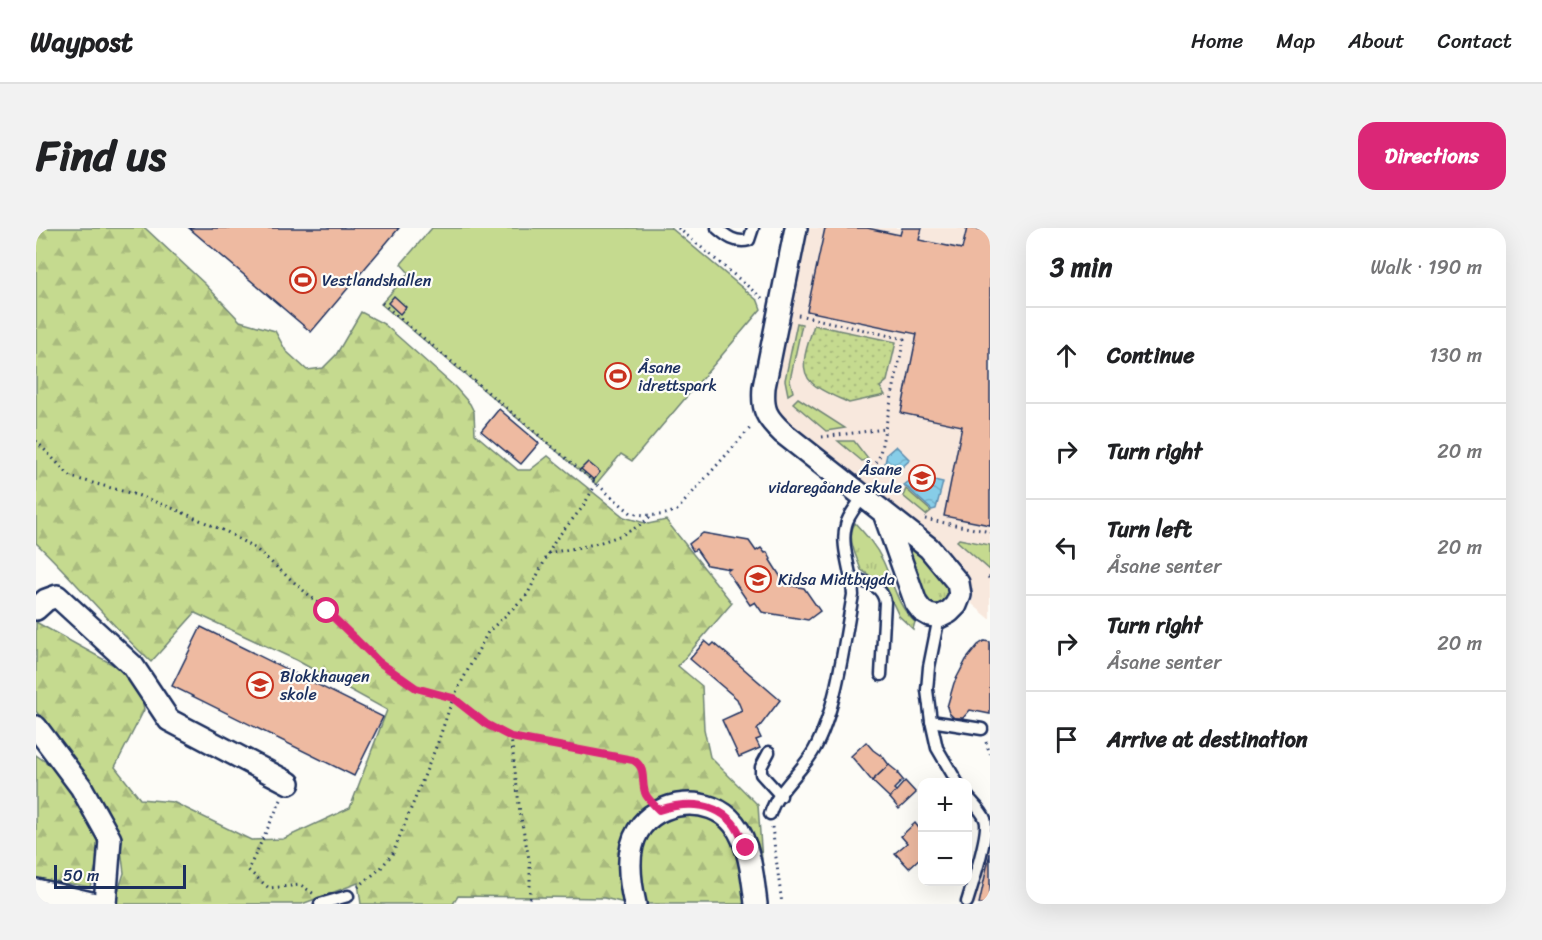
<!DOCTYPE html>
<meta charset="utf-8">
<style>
body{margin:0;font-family:Sriracha,sans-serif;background:#f2f2f2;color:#202124}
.controls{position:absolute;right:18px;bottom:18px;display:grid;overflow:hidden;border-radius:12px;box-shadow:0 6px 24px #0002}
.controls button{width:54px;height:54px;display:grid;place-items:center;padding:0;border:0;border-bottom:2px solid #e0e0e0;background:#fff;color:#202124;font:30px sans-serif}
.scale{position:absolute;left:18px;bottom:15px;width:132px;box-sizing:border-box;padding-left:6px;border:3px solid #1b2f5e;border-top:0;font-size:16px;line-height:21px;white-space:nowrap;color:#1b2f5e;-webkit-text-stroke:4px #fdfcf7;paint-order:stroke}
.stop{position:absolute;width:18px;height:18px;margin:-14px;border:4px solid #db2777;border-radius:50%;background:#fff}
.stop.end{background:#db2777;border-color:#fff;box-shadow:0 2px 6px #0008}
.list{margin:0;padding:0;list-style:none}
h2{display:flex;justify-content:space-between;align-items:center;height:78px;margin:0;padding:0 24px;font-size:26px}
h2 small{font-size:20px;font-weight:400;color:#757577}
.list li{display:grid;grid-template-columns:39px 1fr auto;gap:18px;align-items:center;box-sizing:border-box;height:96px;padding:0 24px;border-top:2px solid #e0e0e0}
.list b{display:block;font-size:22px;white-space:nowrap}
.list p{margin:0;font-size:20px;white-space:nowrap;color:#757577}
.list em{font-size:20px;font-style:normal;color:#757577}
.icon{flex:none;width:33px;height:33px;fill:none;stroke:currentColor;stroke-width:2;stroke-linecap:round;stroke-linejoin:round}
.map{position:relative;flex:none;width:954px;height:676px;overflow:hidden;border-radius:18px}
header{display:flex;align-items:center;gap:36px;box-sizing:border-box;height:84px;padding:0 30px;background:#fff;border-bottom:2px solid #e0e0e0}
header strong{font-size:28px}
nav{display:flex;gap:33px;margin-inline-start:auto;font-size:21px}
.intro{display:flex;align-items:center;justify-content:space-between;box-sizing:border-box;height:144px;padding:0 36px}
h1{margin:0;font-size:42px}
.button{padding:15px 27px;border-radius:18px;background:#db2777;color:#fff;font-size:21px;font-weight:700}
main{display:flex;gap:36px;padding:0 36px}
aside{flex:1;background:#fff;border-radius:18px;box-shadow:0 6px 24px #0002}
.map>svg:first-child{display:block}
.built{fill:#f8e8dd}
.grass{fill:url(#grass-tufts);stroke:#708476;stroke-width:1.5}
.forest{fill:url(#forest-firs);stroke:#708476;stroke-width:1.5}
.park{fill:url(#park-dots);stroke:#708476;stroke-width:1.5}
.garden{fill:#c5da8f;stroke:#708476;stroke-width:1.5}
.water{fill:url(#water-waves);stroke:#5c8eb1;stroke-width:1.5}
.building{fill:#eebaa1;stroke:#1b2f5e;stroke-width:1.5}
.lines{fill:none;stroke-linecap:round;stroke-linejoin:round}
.service-casing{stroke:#1b2f5e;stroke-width:15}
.minor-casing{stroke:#1b2f5e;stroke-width:26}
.path{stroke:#1b2f5e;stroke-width:3;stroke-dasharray:1.5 4.5;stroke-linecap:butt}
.service{stroke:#fdfcf7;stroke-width:10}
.minor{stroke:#fdfcf7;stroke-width:21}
.route{stroke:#db2777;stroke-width:8}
.labels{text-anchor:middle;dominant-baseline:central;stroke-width:4.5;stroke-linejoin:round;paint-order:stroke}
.poi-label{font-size:16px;fill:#1b2f5e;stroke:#fdfcf7;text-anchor:start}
</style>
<header>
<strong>Waypost</strong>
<nav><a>Home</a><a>Map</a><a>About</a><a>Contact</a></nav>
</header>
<div class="intro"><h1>Find us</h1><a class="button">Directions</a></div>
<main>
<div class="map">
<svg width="954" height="676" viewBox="0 0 954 676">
<defs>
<pattern id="grass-tufts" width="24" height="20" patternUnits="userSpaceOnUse" patternTransform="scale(1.5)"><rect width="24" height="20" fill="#c5da8f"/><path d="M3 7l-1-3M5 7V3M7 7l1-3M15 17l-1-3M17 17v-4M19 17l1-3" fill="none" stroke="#a9bb7e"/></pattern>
<pattern id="forest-firs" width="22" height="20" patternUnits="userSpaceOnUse" patternTransform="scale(1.5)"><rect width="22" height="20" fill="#c5da8f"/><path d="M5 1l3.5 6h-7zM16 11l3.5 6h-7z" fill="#a9bb7e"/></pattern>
<pattern id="park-dots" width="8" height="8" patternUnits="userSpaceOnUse" patternTransform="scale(1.5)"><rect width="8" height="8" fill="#c5da8f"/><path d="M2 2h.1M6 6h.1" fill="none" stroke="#a9bb7e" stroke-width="1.8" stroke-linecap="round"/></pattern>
<pattern id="water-waves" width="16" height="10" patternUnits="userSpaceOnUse" patternTransform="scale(1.5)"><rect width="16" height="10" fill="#87cde8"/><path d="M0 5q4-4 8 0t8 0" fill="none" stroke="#74b0c9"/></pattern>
</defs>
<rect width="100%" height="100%" fill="#fdfcf7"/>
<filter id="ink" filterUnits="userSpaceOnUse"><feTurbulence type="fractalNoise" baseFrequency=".0167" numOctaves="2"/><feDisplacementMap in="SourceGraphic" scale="12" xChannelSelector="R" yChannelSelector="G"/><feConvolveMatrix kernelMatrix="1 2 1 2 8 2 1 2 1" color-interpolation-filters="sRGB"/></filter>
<g filter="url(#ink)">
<g class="built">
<polygon points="770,0 954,0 954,391 936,376 937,366 935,357 929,345 743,186 738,178 738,157"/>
<polygon points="954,601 954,676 936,676"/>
</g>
<g class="grass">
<polygon points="761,95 766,96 754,152 757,164 752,167 749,152"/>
<polygon points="762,170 809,200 790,203 757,175"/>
<polygon points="802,213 818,213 832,231 826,233"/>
<polygon points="870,261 895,283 890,287 867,268"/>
<path d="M819,295C830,307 840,318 847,333C857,354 861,378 879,394L877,401L863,388L848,356L825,342C820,327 810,310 819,295Z"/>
<path d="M866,305L911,357C916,374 905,380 890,375Z"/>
<polygon points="923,311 954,317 954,342 921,313"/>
</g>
<g class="forest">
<path d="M0,0H109L169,56L204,93L239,103L250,123L271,142L287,140L300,127L325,84L348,96L419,159L434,176L438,184L439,206L482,242H494L512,228L588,289L612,296L630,292L696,375L642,438L666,458L668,501L674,529L722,577L729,676H593L568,670L422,668L417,676H325L322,655L266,676H78L88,645L84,614L61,575L0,483V394L103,451L108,482L79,539L104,571L137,574L215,612L247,611L314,580L351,482L260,432L159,385L115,434C74,396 40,353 0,315Z"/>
<polygon points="0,527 22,543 54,587 64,624 54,659 0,650"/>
</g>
<path class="park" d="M778,97L860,114L851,153L844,159L849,167L813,175C803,170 784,163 776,155C760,140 773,114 778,97Z"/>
<polygon class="garden" points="396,0 635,0 722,73 725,81 596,233 585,226 560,256 345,76 373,45 365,36"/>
<g class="water">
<polygon points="860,218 874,232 857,247 848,240 851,226"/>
<polygon points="880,248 907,254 900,281 896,282 868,257"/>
</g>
<g class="building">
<polygon points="153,0 363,0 275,104"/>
<polygon points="789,0 831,0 864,7 866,0 886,0 883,12 926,21 931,0 954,2 954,297 908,288 926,198 865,185 881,106 771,83"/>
<polygon points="358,68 370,79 364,86 352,75"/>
<polygon points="463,181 503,215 485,236 445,203"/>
<polygon points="552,234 564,244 558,252 545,241"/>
<polygon points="667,305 713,313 720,323 725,320 729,325 731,324 735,331 734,332 748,354 745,356 768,360 784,383 772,392 726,384 719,374 714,377 691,343 694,341 671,337 660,321 657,323 653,316"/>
<polygon points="165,399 347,489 318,548 136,458"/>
<polygon points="669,413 675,418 678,415 744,472 721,502 725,510 720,512 724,520 703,529 686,492 706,483 701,471 654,431"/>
<polygon points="948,413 954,414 954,486 934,482 927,490 918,490 913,485 911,479 918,455 930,432 942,417"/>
<polygon points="830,514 837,522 844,527 845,526 853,537 836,553 815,528"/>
<polygon points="853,537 863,545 862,546 867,552 858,561 861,564 854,570 836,553"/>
<polygon points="869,553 880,565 863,581 854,570"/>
<polygon points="879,595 886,604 886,628 873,640 859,625 871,615 865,608"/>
<polygon points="954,625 954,676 943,676"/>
</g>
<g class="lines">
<defs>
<g id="service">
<path d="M681,0C690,8 700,16 713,12L717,0"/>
<path d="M817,350C832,355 846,357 849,374L845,447"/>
<polyline points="903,389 893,439 891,462 895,493 946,501"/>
<polyline points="895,493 901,520 921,554"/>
<polyline points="733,524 725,539 725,546 745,568"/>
<path d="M734,586C741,562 766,544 778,522C801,481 808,414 817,367C816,344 804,318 810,297C812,287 822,277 827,268"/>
<path d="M931,674C936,658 954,603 949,591C946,583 937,575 932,569"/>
<polyline points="284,676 312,668"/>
</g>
<g id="minor">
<path d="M760,0L728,159C726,182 730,189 747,205L893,320L922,355L924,367L920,377L913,384L903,389L893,387L886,383L880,375L848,285"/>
<polyline points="0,381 10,372 21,368 97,438 133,492 253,555"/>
<polyline points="0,499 45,559 74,611 69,676"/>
<polyline points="0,662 59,676"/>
<path d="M599,676C594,654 589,624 602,603C621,571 674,566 698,596C714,616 717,651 720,676"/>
</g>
</defs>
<use href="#service" class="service-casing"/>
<use href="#minor" class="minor-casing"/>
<g class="path">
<polyline points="642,0 727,71"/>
<path d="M346,75L595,285C612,288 625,289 641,282L716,198"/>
<polyline points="762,87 868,111 843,230 832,248"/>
<polyline points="786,209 849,201"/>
<polyline points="0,213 35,249 101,267 141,282 191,304 220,321 291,383 343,434 380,460 417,470 450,496 475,509 484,585 494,636 494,672"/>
<polyline points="889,291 954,304"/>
<path d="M512,325C546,319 589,313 615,288"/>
<polyline points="952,349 954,351"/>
<path d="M475,509L597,532C611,539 606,557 612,569"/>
<polyline points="950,514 954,526"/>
<polyline points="245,572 212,642 233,660 265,657 278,666"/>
<polyline points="736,599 746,676"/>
<polyline points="322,659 345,640 357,625 402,514 417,470 452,404 491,367 520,311 546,280 560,256"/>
</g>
<use href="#service" class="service"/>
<use href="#minor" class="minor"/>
</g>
</g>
<g class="lines" filter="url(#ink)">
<path class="route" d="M291,383L343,434L380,460L417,470L450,496L475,509L597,532C612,540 604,555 610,567C613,572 619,578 623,582C649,574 677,573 697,595C703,602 706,612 710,620"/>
</g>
<defs>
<symbol id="stadium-ring" viewBox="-11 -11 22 22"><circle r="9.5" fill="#fdfcf7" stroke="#c8321e" stroke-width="1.5"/><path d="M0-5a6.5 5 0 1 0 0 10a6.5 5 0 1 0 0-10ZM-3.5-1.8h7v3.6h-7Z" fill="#c8321e"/></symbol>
<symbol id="school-ring" viewBox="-11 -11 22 22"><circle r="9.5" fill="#fdfcf7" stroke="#c8321e" stroke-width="1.5"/><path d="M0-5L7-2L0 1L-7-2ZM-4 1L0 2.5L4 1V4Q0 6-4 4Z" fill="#c8321e"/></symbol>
</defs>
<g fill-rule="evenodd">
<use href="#stadium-ring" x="252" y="37" width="30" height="30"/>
<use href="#stadium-ring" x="567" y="133" width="30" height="30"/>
<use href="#school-ring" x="871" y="235" width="30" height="30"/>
<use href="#school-ring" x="707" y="336" width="30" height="30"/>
<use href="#school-ring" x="209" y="442" width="30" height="30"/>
</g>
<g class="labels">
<g class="poi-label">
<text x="286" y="52">Vestlandshallen</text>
<text x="602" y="139">Åsane<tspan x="602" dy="18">idrettspark</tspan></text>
<text x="866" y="241" text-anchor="end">Åsane<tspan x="866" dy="18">vidaregåande skule</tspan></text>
<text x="742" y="351">Kidsa Midtbygda</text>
<text x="244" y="448">Blokkhaugen<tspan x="244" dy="18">skole</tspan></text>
</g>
</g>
</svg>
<div class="controls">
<button>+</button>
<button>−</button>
</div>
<div class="scale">50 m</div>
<div class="stop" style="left:291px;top:383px"></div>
<div class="stop end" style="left:710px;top:620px"></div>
</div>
<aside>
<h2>3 min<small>Walk · 190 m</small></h2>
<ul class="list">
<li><svg class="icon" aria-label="ahead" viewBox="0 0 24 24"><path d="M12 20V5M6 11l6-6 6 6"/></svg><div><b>Continue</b></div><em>130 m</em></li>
<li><svg class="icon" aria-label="right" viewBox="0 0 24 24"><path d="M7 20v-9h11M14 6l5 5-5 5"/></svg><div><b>Turn right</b></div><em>20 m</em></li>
<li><svg class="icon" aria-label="left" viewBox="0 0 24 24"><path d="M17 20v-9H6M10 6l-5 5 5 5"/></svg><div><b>Turn left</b><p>Åsane senter</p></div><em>20 m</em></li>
<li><svg class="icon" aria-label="right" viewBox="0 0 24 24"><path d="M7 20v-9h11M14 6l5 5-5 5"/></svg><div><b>Turn right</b><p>Åsane senter</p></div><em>20 m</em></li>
<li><svg class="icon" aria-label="arrive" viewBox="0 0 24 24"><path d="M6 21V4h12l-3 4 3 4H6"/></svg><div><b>Arrive at destination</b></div></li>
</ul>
</aside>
</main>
